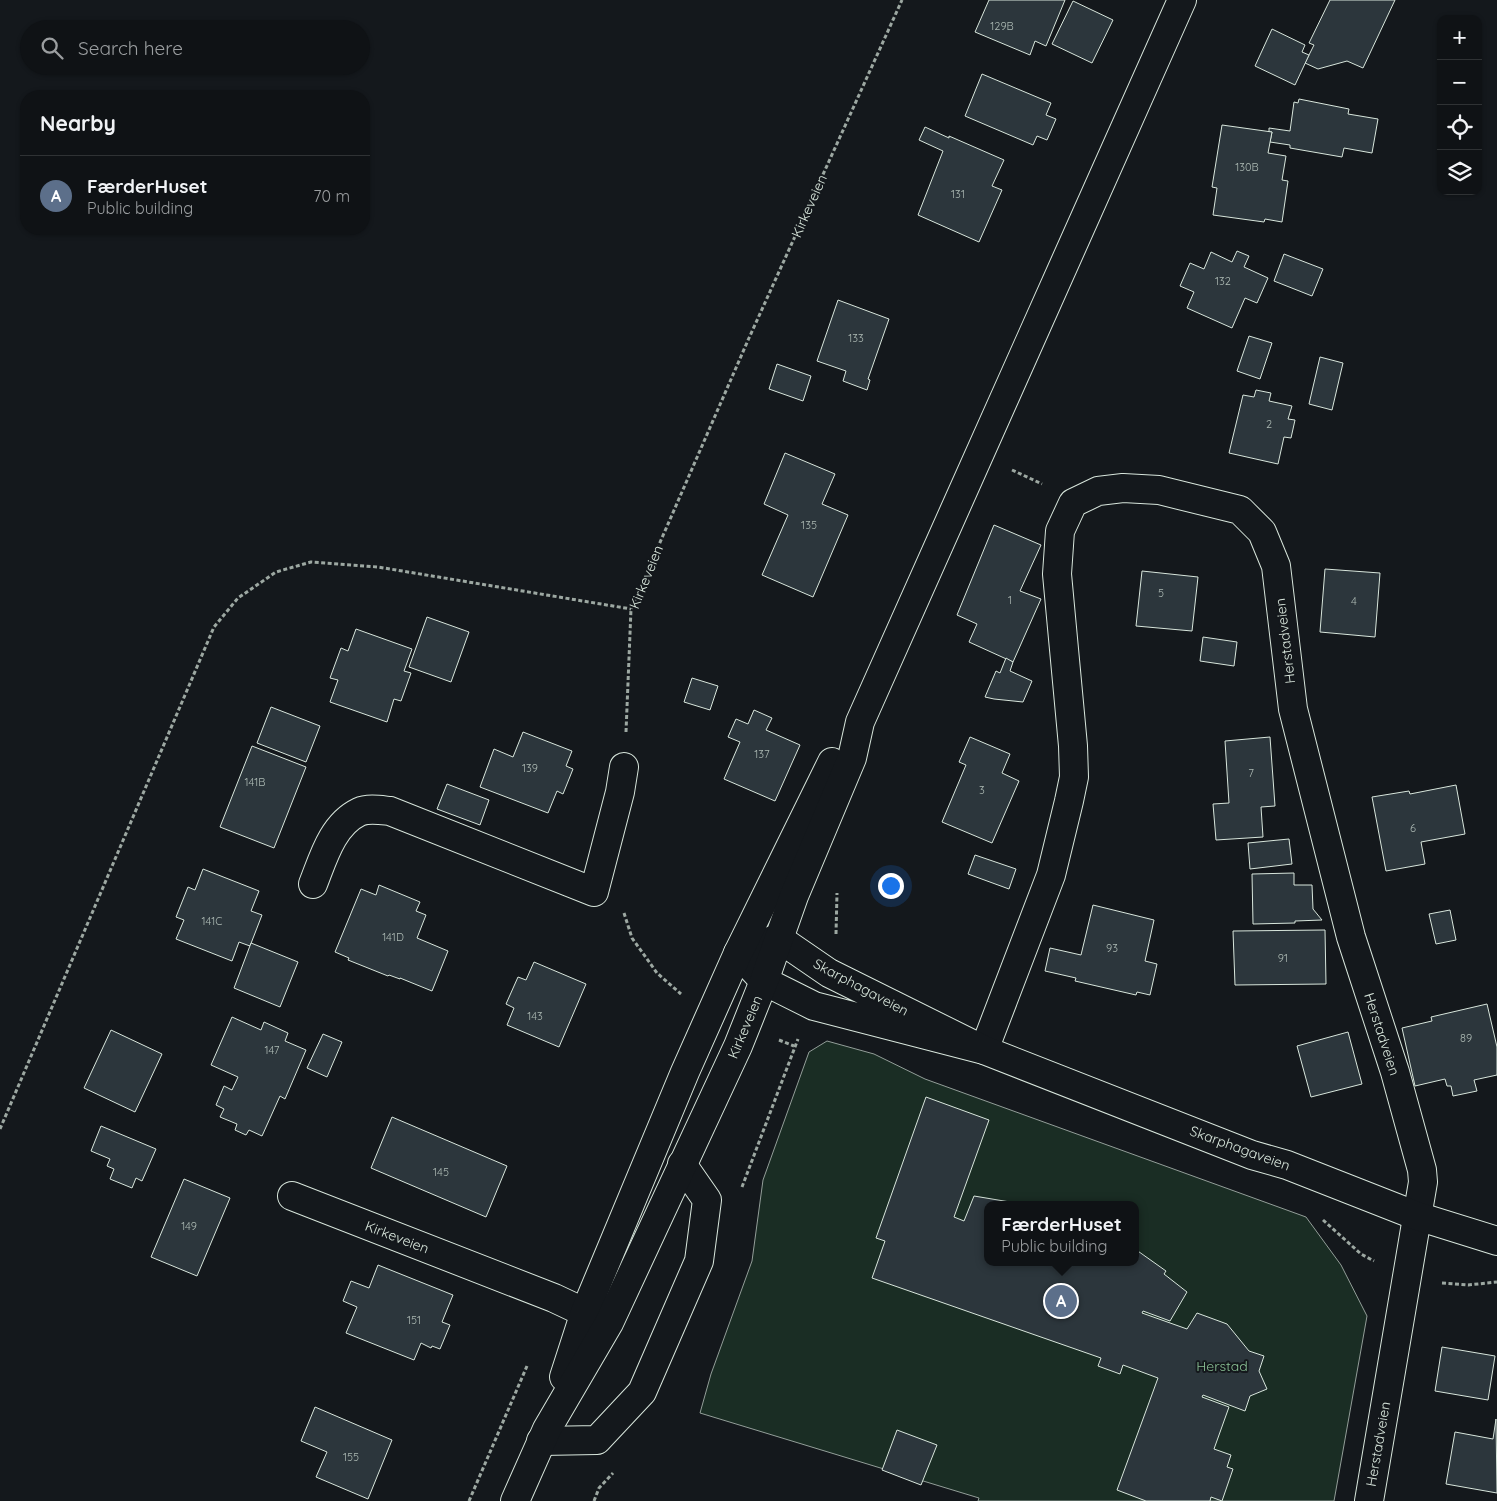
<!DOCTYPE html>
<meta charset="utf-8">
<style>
body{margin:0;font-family:Quicksand,sans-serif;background:#181b1e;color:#f1f3f6}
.controls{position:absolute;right:15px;top:15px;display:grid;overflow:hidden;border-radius:10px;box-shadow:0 1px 4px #0004}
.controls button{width:45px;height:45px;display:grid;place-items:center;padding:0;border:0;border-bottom:1px solid #2f3234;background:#0f1215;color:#f1f3f6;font:25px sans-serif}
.you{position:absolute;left:890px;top:885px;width:18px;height:18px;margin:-12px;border:4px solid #fff;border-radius:50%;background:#1a73e8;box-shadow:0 0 0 8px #1a73e833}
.badge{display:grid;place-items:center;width:32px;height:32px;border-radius:50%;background:#8c9099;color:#fff;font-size:16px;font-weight:700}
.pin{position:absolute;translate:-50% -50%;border:2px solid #fff;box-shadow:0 1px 5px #0006}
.popup{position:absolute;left:984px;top:1201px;width:155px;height:65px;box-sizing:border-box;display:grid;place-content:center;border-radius:10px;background:#0f1215;filter:drop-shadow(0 1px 4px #0005);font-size:16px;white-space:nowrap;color:#9b9ea0}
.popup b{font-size:19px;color:#f1f3f6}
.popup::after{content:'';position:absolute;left:50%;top:100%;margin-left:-10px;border:10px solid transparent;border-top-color:#0f1215}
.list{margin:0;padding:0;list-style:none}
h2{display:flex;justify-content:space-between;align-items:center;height:65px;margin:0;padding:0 20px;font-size:21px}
h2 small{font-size:16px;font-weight:400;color:#9b9ea0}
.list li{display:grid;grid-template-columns:32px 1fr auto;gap:15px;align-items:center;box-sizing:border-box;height:80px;padding:0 20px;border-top:1px solid #2f3234}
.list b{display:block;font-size:19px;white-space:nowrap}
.list p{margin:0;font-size:16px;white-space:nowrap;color:#9b9ea0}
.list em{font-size:16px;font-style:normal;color:#9b9ea0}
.icon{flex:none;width:28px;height:28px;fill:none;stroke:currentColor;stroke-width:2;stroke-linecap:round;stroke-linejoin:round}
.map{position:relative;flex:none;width:1497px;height:1501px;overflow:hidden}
.search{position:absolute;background:#0f1215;box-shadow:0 1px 4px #0004;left:20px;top:20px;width:350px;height:55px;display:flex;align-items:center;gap:12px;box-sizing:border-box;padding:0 18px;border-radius:28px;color:#9b9ea0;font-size:19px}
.panel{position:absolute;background:#0f1215;box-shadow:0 1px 4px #0004;left:20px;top:90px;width:350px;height:145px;border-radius:20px}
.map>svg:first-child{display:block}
.green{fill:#1a2d24;stroke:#939e99;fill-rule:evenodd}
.building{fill:#2c363c;stroke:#d8e6dc}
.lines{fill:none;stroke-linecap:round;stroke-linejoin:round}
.minor-casing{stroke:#d8e6dc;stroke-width:30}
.major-casing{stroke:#d8e6dc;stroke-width:30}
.path{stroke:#9da8a2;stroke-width:3;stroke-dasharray:4 2.5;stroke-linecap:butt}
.minor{stroke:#14181c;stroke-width:28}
.major{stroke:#14181c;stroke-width:28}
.labels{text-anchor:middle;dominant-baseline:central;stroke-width:4;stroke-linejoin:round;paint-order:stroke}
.number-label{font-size:11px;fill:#adbab4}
.street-label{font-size:14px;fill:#d8e6dc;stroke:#14181c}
.park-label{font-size:14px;fill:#8ac095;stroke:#14181c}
</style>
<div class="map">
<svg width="1497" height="1501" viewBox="0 0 1497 1501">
<rect width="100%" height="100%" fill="#14181c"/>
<path class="green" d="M827,1041L874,1054L925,1079L1306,1217L1341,1265L1367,1316L1334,1501H978L979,1498L700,1413L711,1374L752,1261L763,1180L809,1052ZM987,1205H1135V1262H987Z"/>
<g class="building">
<polygon points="989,0 1065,0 1046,46 1035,41 1030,55 975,32"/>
<polygon points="1330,0 1395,0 1363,68 1347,61 1318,69 1305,63 1314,45 1309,43"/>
<polygon points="1073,1 1113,20 1092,63 1052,44"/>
<polygon points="1272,29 1305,45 1302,52 1309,55 1295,85 1255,66"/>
<polygon points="982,74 1051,103 1046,115 1056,119 1047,140 1037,136 1033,145 965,116"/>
<polygon points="1299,99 1349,109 1348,114 1378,119 1372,153 1344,148 1342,157 1290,148 1290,145 1270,142 1272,132 1269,132 1269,128 1290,131 1294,102 1298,103"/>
<polygon points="1222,125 1272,132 1268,153 1286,156 1282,180 1288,181 1282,222 1265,219 1264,222 1213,215 1217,188 1212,187"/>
<polygon points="925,127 949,138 949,136 1004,160 992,186 1002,190 979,242 918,215 943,151 919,140"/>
<polygon points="1237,251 1249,256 1244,267 1268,278 1257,303 1245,298 1232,328 1187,308 1194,292 1180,286 1190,263 1204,269 1211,252 1232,262"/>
<polygon points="1284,254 1323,269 1312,296 1274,281"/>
<polygon points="838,300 889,319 868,379 870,380 867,390 843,381 846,371 817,361"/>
<polygon points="1249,336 1272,343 1260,379 1237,371"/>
<polygon points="1320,357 1343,363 1332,410 1309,404"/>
<polygon points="777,364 811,376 803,401 769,389"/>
<polygon points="1256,390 1271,393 1269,401 1292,406 1288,419 1295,420 1291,438 1284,437 1278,464 1229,453 1243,395 1254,397"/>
<polygon points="785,453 835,474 822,504 848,515 813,597 762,575 788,515 764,504"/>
<polygon points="994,525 1041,545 1020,591 1041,599 1013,662 969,642 977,624 957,615"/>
<polygon points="1325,569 1380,573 1375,637 1320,632"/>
<polygon points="1142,571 1198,577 1192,631 1136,626"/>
<polygon points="427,617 469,632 451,682 409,667"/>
<polygon points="356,629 412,649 404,671 411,673 401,701 394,699 387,722 330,702 338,680 330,678 341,648 348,651"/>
<polygon points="1203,637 1237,642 1234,666 1200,661"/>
<polygon points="1006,658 1013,662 1010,671 1032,681 1023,702 994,699 985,697 996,671 1000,673"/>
<polygon points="692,678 718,686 710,710 684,702"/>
<polygon points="271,707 320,726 306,762 257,743"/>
<polygon points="754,710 772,718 766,730 800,745 775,801 724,779 740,742 728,737 736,719 748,724"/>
<polygon points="523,732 572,751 566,766 573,769 563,794 557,791 548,813 480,787 494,749 513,757"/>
<polygon points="970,737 1010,754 1002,773 1019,781 992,843 942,822 966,765 959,762"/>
<polygon points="1270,737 1275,806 1261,807 1263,837 1216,840 1213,804 1229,803 1225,741"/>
<polygon points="252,746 306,767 274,848 220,827"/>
<polygon points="447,784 489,800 480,825 437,809"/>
<polygon points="1456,785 1465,834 1421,842 1425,864 1386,871 1372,797 1409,791 1410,794"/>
<polygon points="1289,839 1292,864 1250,869 1248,843"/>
<polygon points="975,855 1016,869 1009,889 968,874"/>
<polygon points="203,869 259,891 251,911 262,915 250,946 239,942 232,961 176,939 184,920 176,917 188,887 195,890"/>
<polygon points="1294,873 1294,885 1312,885 1313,909 1322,920 1295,921 1295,923 1253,924 1252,874"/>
<polygon points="379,885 420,902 416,911 426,915 417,938 448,951 432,991 400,978 400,979 389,975 388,976 348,960 349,958 335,952 361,889 376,895"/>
<polygon points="1093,905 1154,920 1145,961 1157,964 1150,995 1137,992 1136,995 1075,981 1076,978 1045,971 1050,948 1081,955"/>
<polygon points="1450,910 1456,940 1436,944 1429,914"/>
<polygon points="1325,930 1326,984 1235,985 1233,931"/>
<polygon points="251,943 298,962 280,1007 234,988"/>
<polygon points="534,962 586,984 559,1047 507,1025 514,1008 506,1004 518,977 526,980"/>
<polygon points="1487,1004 1497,1047 1497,1075 1474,1080 1477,1091 1453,1096 1451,1086 1447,1086 1445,1079 1415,1086 1402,1028 1432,1021 1431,1017"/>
<polygon points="232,1017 261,1030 264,1022 288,1033 285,1041 306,1050 285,1099 280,1096 262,1136 249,1130 246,1135 235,1130 237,1124 220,1117 224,1109 216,1105 224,1086 232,1090 238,1077 211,1065"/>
<polygon points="111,1030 162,1054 135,1112 84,1088"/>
<polygon points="1348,1032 1362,1084 1311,1097 1297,1046"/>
<polygon points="323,1034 342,1042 327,1077 307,1068"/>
<polygon points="926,1097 989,1120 954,1217 964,1221 974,1196 1028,1205 987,1205 987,1262 1135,1262 1135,1249 1166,1271 1164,1274 1187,1292 1170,1321 1143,1311 1142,1313 1187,1329 1197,1313 1227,1324 1249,1351 1264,1356 1259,1371 1267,1389 1250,1396 1245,1411 1203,1395 1202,1397 1229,1407 1214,1449 1231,1455 1227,1467 1233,1469 1222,1501 1211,1497 1210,1501 1146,1501 1117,1490 1158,1378 1123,1365 1120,1374 1098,1366 1101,1358 872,1278 885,1241 876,1238"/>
<polygon points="392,1117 507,1166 486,1217 371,1168"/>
<polygon points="101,1126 156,1149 142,1181 136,1178 132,1188 110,1179 114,1169 107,1166 110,1159 91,1151"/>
<polygon points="184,1179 230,1198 197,1276 151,1257"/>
<polygon points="378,1265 453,1295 442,1322 450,1325 440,1349 432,1346 431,1348 421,1343 414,1360 346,1333 357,1307 343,1301 351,1281 369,1288"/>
<polygon points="1442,1347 1495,1356 1488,1400 1435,1391"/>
<polygon points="315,1407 392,1440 368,1499 316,1477 327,1452 301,1441"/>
<polygon points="1496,1419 1497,1493 1446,1484 1455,1432 1493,1439"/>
<polygon points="897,1430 937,1445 921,1485 882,1470"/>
</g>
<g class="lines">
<defs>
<g id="minor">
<path d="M313,884C323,859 332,825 359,812C368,808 380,810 390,811L594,892L620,792L624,767"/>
<polyline points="984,1050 1051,875 1069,801 1074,777 1073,746 1057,574 1060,531 1073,503 1098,491 1123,488 1159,490 1240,510 1262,532 1276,566 1293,709 1351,937 1395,1072 1422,1170 1423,1182 1369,1501"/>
<polyline points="984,1050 814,1006 764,981 738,953 778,938 829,973 984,1050 1252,1155 1287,1165 1417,1216 1497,1241"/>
<polyline points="292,1196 554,1298 607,1323"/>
<polyline points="541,1441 597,1440 642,1392 699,1261 707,1200 682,1164"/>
</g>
<g id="major">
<polyline points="564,1377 585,1312 685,1072 738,953 832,762"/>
<polyline points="515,1501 547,1429 609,1323 738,1046 764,981 794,896 852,758 860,722 1182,0"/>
</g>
</defs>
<use href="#minor" class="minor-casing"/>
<use href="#major" class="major-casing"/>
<g class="path">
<polyline points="1012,470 1042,484"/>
<polyline points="626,732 631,609 749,338 902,0"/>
<polyline points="624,913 632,938 657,973 681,994"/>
<polyline points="836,934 837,893"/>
<polyline points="779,1040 794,1046"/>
<polyline points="0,1129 214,627 238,598 276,572 311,562 378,567 631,609"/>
<polyline points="742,1187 798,1039"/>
<polyline points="1323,1220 1361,1254 1374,1261"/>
<polyline points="1442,1283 1468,1285 1497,1282"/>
<polyline points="469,1501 527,1366"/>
<polyline points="594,1501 599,1488 613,1473"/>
</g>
<use href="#minor" class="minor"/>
<use href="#major" class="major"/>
</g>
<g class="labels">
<g class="number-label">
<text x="1002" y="26">129B</text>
<text x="1247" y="167">130B</text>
<text x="958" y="194">131</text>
<text x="1223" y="281">132</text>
<text x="856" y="338">133</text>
<text x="1269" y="424">2</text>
<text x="809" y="525">135</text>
<text x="1161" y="593">5</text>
<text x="1010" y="600">1</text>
<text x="1354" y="601">4</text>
<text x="762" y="754">137</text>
<text x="530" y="768">139</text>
<text x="1251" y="773">7</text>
<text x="255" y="782">141B</text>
<text x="982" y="790">3</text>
<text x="1413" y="828">6</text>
<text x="212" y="921">141C</text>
<text x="393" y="937">141D</text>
<text x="1112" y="948">93</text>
<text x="1283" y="958">91</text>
<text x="535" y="1016">143</text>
<text x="1466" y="1038">89</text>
<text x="272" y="1050">147</text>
<text x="441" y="1172">145</text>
<text x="189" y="1226">149</text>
<text x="414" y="1320">151</text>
<text x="351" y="1457">155</text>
</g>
<g class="street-label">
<text transform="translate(809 206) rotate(-66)">Kirkeveien</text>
<text transform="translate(646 577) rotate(-68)">Kirkeveien</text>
<text transform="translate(1285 641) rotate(-97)">Herstadveien</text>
<text transform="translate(861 987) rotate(28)">Skarphagaveien</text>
<text transform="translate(745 1027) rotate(-67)">Kirkeveien</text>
<text transform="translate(1382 1034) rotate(72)">Herstadveien</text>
<text transform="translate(1240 1148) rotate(20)">Skarphagaveien</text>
<text transform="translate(397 1237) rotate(21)">Kirkeveien</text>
<text transform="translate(1378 1444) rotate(-80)">Herstadveien</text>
</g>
<g class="park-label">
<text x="1222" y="1366">Herstad</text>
</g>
</g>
</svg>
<div class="controls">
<button>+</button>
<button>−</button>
<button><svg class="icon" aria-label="locate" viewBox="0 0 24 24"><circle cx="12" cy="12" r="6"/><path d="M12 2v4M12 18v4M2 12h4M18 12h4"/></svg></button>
<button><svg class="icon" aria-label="layers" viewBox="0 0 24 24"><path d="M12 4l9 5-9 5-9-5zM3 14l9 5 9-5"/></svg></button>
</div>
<div class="you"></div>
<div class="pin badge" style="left:1061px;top:1301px;background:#5c6f8a">A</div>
<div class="popup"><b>FærderHuset</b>Public building</div>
<div class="search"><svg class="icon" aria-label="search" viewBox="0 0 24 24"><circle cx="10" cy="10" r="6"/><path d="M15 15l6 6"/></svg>Search here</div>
<section class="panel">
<h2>Nearby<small></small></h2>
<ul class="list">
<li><span class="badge" style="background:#5c6f8a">A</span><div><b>FærderHuset</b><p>Public building</p></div><em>70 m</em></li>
</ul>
</section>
</div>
